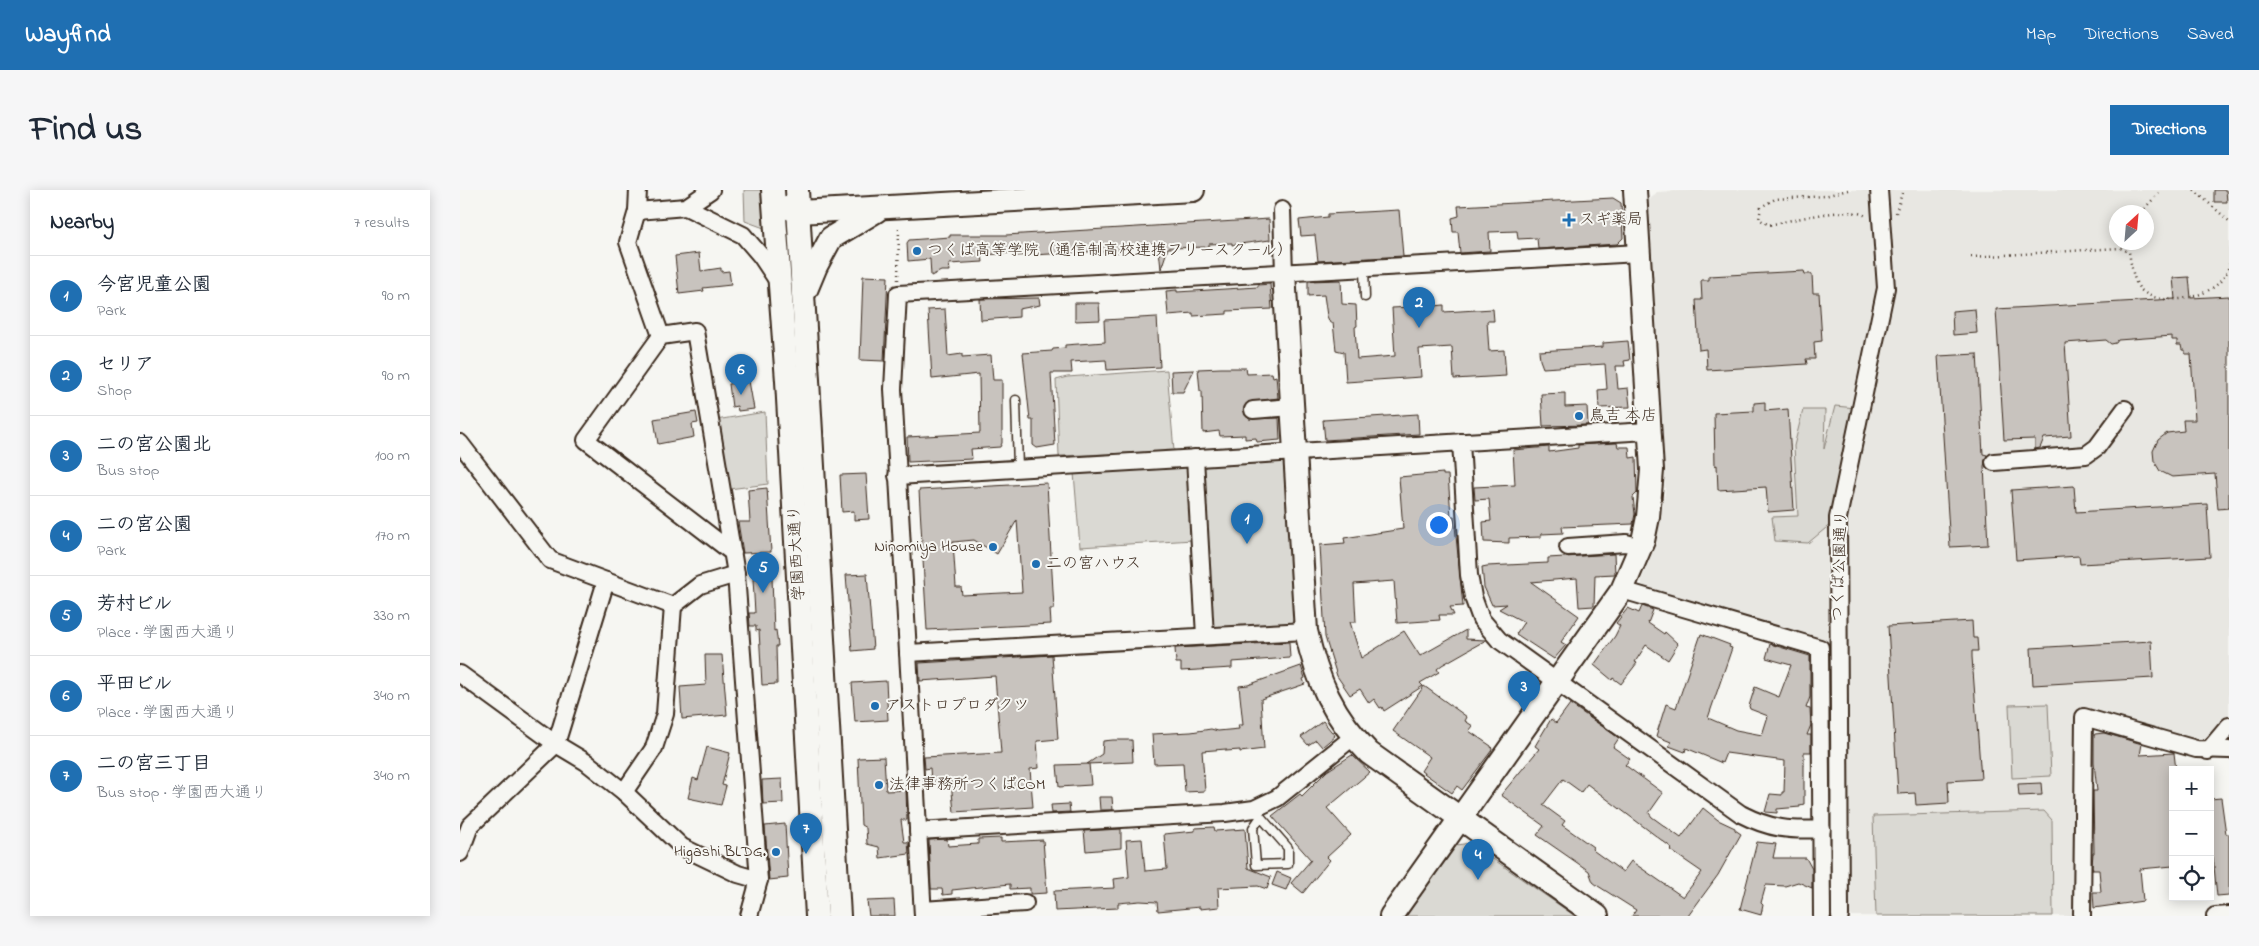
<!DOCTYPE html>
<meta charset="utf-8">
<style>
body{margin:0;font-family:"Indie Flower","Klee One",sans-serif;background:#f6f6f7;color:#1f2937}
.controls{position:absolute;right:15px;bottom:15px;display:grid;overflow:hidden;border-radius:0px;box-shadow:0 2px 12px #0003}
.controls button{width:45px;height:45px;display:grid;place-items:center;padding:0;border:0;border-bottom:1px solid #e0e1e3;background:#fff;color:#1f2937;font:25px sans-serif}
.compass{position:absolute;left:1649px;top:15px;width:45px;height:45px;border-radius:50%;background:#fff;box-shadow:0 2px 12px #0003;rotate:26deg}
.you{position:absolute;left:978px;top:334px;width:18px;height:18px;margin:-12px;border:4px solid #fff;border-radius:50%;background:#1a73e8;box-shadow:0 0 0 8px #1a73e833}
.badge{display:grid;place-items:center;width:32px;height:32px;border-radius:50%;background:#1f6fb2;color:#fff;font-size:16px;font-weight:700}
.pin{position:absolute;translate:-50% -41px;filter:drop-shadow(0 1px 2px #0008)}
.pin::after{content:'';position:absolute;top:26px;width:18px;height:15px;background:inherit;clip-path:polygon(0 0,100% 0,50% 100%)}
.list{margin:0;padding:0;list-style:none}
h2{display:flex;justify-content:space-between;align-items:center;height:65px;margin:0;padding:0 20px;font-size:21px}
h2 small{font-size:16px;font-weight:400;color:#747a83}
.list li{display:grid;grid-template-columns:32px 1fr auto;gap:15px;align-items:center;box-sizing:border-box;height:80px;padding:0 20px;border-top:1px solid #e0e1e3}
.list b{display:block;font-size:19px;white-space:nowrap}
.list p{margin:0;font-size:16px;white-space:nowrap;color:#747a83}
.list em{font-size:16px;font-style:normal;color:#747a83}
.icon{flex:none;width:28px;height:28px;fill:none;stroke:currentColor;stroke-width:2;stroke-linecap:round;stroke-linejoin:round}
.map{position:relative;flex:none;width:1769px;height:726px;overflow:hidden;border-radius:0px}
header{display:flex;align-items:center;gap:30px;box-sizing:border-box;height:70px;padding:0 25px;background:#1f6fb2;color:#fff}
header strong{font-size:24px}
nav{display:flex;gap:28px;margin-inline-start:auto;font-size:18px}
.intro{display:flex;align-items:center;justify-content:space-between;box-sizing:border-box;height:120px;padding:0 30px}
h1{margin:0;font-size:35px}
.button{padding:12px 22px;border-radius:0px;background:#1f6fb2;color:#fff;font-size:18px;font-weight:700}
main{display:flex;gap:30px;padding:0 30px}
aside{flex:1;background:#fff;border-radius:0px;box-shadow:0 2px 12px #0003}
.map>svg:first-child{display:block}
.built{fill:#e8e7e2;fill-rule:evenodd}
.green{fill:#dad9d3;stroke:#8a8278}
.building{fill:#c8c3be;stroke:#3b2a1e;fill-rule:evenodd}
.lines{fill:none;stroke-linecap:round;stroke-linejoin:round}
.lane-casing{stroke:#3b2a1e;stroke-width:11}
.street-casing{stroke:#3b2a1e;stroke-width:20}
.secondary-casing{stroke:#3b2a1e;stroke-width:26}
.path{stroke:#3b2a1e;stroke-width:2.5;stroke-dasharray:1 4;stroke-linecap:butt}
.lane{stroke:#f6f6f2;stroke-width:8}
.street{stroke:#f6f6f2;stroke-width:16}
.secondary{stroke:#f6f6f2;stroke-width:22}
.poi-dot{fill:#1f6fb2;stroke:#f6f6f2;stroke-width:2}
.labels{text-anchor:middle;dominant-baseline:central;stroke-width:4;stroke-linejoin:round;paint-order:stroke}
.poi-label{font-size:16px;fill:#3b2a1e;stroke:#f6f6f2;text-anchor:start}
.street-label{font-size:16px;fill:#3b2a1e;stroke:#f6f6f2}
</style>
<header>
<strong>Wayfind</strong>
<nav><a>Map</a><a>Directions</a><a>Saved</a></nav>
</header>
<div class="intro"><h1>Find us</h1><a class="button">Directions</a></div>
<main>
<aside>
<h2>Nearby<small>7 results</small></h2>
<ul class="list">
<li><span class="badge">1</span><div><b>今宮児童公園</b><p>Park</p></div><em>90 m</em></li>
<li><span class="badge">2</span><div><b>セリア</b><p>Shop</p></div><em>90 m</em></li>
<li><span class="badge">3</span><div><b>二の宮公園北</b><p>Bus stop</p></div><em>100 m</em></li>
<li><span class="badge">4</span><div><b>二の宮公園</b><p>Park</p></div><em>170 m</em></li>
<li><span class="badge">5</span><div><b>芳村ビル</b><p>Place · 学園西大通り</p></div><em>330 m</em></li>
<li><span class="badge">6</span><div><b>平田ビル</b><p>Place · 学園西大通り</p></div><em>340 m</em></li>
<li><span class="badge">7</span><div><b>二の宮三丁目</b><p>Bus stop · 学園西大通り</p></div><em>340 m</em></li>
</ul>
</aside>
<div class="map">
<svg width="1769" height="726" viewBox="0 0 1769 726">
<rect width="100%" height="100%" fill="#f6f6f2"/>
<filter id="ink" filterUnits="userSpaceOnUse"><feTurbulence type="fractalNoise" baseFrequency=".02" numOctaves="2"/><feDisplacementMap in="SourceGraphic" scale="10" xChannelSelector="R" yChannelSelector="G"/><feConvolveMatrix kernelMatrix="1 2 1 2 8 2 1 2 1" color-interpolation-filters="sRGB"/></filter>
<g filter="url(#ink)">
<path class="built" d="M1233,0H1769V525L1744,554L1617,519L1616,726H1388L1387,454L1367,452L1184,399L1181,391L1196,354L1205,301L1188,11L1197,2ZM1656,22H1686V52H1656Z"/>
<g class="green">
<polygon points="284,0 303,0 304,38 285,31"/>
<polygon points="707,180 714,261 599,266 596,190 607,187"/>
<polygon points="1375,216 1396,218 1372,333 1348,353 1315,351 1312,327 1338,326 1334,256 1343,220 1365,220 1364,259"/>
<polygon points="305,222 308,294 269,299 256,230"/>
<polygon points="821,270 824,274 834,429 830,434 756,440 750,433 740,279 745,274"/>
<polygon points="725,276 729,280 733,350 620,357 614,283"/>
<polygon points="1588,514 1591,586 1552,588 1549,515"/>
<polygon points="1584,621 1592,630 1593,726 1416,726 1413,626"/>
<polygon points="1010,653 1115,726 946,726 997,655"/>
</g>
<g class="building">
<polygon points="1754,0 1766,0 1767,12 1754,12"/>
<polygon points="1153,8 1161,13 1163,48 1157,54 1078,59 1077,48 1058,49 1057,41 1029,42 1030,61 1000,63 998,42 993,42 992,28 999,26 998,16"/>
<polygon points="939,20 943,66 858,71 855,45 841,46 839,30 868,27 868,24"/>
<polygon points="809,29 810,50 772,55 772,53 749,54 749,57 708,58 701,79 699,60 696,60 696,53 659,58 659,62 643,63 643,61 555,66 555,63 522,65 523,72 489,74 490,81 481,81 471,86 470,69 448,71 447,53 449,50 490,47 490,45 546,45"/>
<polygon points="239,63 241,81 261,78 261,82 269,81 271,95 243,98 244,101 219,104 215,66"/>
<polygon points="1344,81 1345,84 1352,84 1353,103 1359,103 1362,151 1354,152 1355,169 1346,169 1347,174 1247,180 1246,159 1239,160 1236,110 1242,110 1241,90 1249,90 1249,86"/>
<polygon points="403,86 428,87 424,171 400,170"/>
<polygon points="1729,87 1731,108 1769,106 1769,318 1758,319 1755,284 1712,287 1700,281 1694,271 1693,261 1698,250 1707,243 1724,241 1723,230 1735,230 1731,164 1725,164 1725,160 1722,160 1721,155 1717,155 1717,150 1712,150 1712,146 1658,150 1656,153 1651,154 1646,150 1605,153 1611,246 1584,248 1580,258 1575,259 1575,249 1544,250 1536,119 1715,109 1713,88"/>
<polygon points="881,90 882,114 896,115 897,136 895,137 897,169 935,166 932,118 951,117 951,112 965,111 965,117 984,115 984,122 1033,119 1034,131 1027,131 1029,161 1044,160 1046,186 994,189 992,157 959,159 961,187 886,192 884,162 876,160 873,133 870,133 867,126 864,105 848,106 848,91"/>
<polygon points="810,94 812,119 767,121 767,124 733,126 733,123 708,125 706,101 717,100 717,102 798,97 798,95"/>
<polygon points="579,108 580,115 559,119 559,127 521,130 520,109"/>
<polygon points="615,113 639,113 640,130 615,131"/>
<polygon points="485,119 488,166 502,164 502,167 531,165 533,190 542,190 542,253 540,257 511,259 512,269 448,272 447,247 520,243 519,184 472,189 468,120"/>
<polygon points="1515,119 1517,143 1493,145 1492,121"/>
<polygon points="697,127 700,177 647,180 646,170 611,172 612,183 591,183 595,255 577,258 573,255 573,230 570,230 563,163 592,161 593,159 605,158 605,155 645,152 644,130"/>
<polygon points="1168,151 1170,170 1164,171 1165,176 1156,176 1158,199 1168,198 1170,217 1139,218 1138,200 1147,199 1145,174 1083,178 1080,170 1079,161 1143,157 1143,153"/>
<polygon points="1517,164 1523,264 1527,265 1524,276 1528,355 1490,357 1478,166"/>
<polygon points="761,178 786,178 787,184 812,183 813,187 816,186 818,208 788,212 783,220 789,229 819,228 820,250 797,252 796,248 785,249 785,245 760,246 759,241 743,243 742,201 740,201 738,179"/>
<polygon points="734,180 723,202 712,202 711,181"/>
<polygon points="289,191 294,219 278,221 277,216 272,217 269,194"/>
<polygon points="1105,203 1105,217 1127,216 1128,235 1083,236 1081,204"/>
<polygon points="1305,212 1305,221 1328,219 1334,320 1308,322 1306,297 1258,300 1257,275 1255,276 1254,223 1294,221 1294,213"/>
<polygon points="236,222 238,233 232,234 234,247 198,254 194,229"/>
<polygon points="958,224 959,244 865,250 863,230"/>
<polygon points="1157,253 1158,257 1169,257 1170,268 1176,267 1177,303 1173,307 1175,324 1173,334 1102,337 1103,343 1081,344 1081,347 1049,348 1049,353 1024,352 1023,332 1031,331 1029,309 1015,310 1014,297 1055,295 1053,260 1089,257 1089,262 1118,258 1118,255"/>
<polygon points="983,283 983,285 988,285 991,326 994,326 1003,416 990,417 994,425 979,425 980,430 937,433 934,391 894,394 896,432 890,432 901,468 944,441 960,466 1006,440 1006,449 1026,450 982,475 977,479 979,482 960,493 963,496 924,521 922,517 920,518 914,509 909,513 900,499 890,505 877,486 865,447 860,355 885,353 884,348 943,339 939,287"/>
<polygon points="406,284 409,329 394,330 394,321 382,322 380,285"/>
<path d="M587,293L594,419H590L591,434L467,440L459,300ZM557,330L562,402L502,405L501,397H496L493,352L514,350L537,364Z"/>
<polygon points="1614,296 1616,322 1747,314 1750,367 1620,374 1619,366 1556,370 1551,300"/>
<polygon points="307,298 311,362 283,363 278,332 290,332 288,300"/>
<polygon points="1154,364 1155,384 1135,385 1134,416 1119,417 1117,388 1071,392 1119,426 1101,452 1106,455 1094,469 1056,444 1064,432 1039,419 1047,414 1032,415 1024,397 1022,377 1027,376 1088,373 1088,368"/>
<polygon points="407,384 413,459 392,461 386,385"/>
<polygon points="312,388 314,441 316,440 318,456 316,456 317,494 302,495 299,440 296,441 296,436 290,436 289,423 295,423 293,389"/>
<polygon points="1182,416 1193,420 1188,433 1204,444 1205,442 1218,454 1208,470 1186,455 1175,472 1177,473 1161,494 1153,488 1152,490 1134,475 1155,446 1160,436 1156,433 1168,418 1179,423"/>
<polygon points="1512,431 1513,448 1517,448 1518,461 1512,461 1512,467 1521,589 1488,591 1489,613 1456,615 1455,603 1438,604 1428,436"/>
<polygon points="1241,444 1270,455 1269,457 1272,458 1248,528 1276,540 1302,545 1308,526 1290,519 1289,516 1295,497 1319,507 1331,475 1306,468 1310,454 1350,466 1350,507 1346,518 1350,519 1351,535 1347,545 1351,545 1351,562 1344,562 1344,614 1340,615 1340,617 1317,619 1317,623 1305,622 1310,604 1322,605 1322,602 1324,602 1325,571 1266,563 1262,573 1226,558 1225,562 1209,556 1211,552 1196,546 1206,514 1216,518"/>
<polygon points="1691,451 1693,488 1573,495 1571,458"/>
<polygon points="829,452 830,468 772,472 772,478 721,481 721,473 716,473 715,458"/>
<polygon points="245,465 262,465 267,525 222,529 220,497 246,495"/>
<polygon points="592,465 598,549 577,551 579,578 570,579 573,617 494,622 491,592 471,593 470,578 465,579 464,567 541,563 535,486 460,491 459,473"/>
<polygon points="841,476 845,488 843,489 845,494 801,509 804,559 780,562 780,560 766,561 766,559 742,561 745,601 725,602 723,573 694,574 692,544 731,542 751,539 758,541 779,539 778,535 783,535 779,496 788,495"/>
<polygon points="426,491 428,530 395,532 392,493"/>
<polygon points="964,496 1007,527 1005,531 1013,536 1009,541 1031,556 1032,560 1002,600 997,596 992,603 961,581 970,567 933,541"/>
<path d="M1110,514L1159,548L1153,557L1170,569L1165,575L1203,603L1189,623L1192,627L1221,648L1243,618L1258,630L1275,638V640L1281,644L1258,685L1228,726H1172L1176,720L1138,696L1133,692L1129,681L1077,645L1084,636L1041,605L1079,559L1075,556L1091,529L1096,533ZM1103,589L1121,602L1127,594L1212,658L1210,660L1242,682L1223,707L1171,671L1163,682L1134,661L1132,659L1133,657L1102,635L1105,631L1083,615Z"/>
<polygon points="863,531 875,546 862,557 856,550 848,555 841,547"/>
<polygon points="1644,543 1682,554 1680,565 1714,563 1716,580 1710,582 1713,604 1713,676 1680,679 1683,711 1634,718 1633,702 1641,702 1639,680 1633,680 1632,676 1633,663 1634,663 1633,601 1637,601 1634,572 1634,546 1635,544"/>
<polygon points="653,550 672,550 673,572 627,574 642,564 643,551"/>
<polygon points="247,557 270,563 262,595 266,596 261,615 228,608 233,588 238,590"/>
<polygon points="892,565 910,582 867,618 891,645 867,667 870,670 843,703 831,693 851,670 812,626 840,604 842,606 867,581"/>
<polygon points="424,567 426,601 446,600 447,630 441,630 444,652 448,652 449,664 420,668 419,657 407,654 406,638 401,635 398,568"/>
<polygon points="629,574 631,595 599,597 597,575"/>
<polygon points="322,589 323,613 303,614 302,590"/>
<polygon points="1581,593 1582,605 1559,606 1558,594"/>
<polygon points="639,607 652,607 653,620 640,620"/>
<polygon points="1761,608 1766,644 1769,644 1769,705 1757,706 1753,667 1750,667 1750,609"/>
<polygon points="609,614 610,622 592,623 591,615"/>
<polygon points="325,634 328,688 309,690 305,636"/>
<polygon points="754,637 755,641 785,639 788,678 811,687 807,699 798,696 758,698 759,717 740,719 740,717 698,721 697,712 680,711 658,713 658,718 595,721 594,701 655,698 654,689 669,687 666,650 682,649 685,681 707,679 704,644 735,641 735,638"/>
<polygon points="661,639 661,658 626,661 624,641"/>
<polygon points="541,648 541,652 583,650 587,703 570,704 570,698 550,699 550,694 492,700 492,704 483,705 482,699 471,699 469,650 487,649 488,656 518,654 518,649"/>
<polygon points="1297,652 1316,654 1313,668 1346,668 1352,679 1352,698 1338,692 1325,696 1306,695 1301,713 1303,715 1301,725 1280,719"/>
<polygon points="817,682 831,688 826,700 812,695"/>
<polygon points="434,710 435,726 409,726 407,711"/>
</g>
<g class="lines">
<defs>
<g id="lane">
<polyline points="904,78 905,107"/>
<polyline points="556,210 558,279"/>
<polyline points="794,619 828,658 828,674 796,675 793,638 800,628"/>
</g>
<g id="street">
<polyline points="178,0 177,21 168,52 201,146"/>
<polyline points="226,17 283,45 301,66 319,93"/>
<polyline points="822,20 824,83"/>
<polyline points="177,21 226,17 251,0"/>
<polyline points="793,220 832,217"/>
<path d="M1001,252L1009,385L1013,407L1021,429L1039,450L1281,624C1310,639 1331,641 1362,639"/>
<polyline points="0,253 90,370 213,416 240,395 276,384"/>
<polyline points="735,268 745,446"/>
<polyline points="1534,272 1626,265 1637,257 1665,219"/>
<polyline points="437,286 1188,241"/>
<polyline points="1108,357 1166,353 1181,357"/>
<polyline points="273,363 126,250 201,146 235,141 276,384 299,690 289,726"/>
<polyline points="1162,400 1360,458 1362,726"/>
<polyline points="448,463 846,441"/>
<polyline points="0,484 96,554 126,572 164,602 222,657 278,684 299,690"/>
<polyline points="1748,561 1769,536"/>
<polyline points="164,602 194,558 205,524 213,416"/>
<polyline points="458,641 765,623 794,619 817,608 893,547"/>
<polyline points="0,663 10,636 96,554 146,391"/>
<polyline points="463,720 565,713"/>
<polyline points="463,726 433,199 438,104 1179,63"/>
<polyline points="1380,726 1378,328 1426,98 1419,0"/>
<polyline points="1622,726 1624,527 1736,559 1769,560"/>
<polyline points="1755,726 1769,725"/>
</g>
<g id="secondary">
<polyline points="313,0 327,191 357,726"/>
<polyline points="337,0 379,726"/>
<polyline points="326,17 339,22 733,0"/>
<path d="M824,83L846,441C857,490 873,527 909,563L1137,726"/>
<polyline points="346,100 356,76 371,48 416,21"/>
<polyline points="931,726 1162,400 1183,351 1188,327 1192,280 1175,0"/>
</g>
</defs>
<use href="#lane" class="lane-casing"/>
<use href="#street" class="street-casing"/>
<use href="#secondary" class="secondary-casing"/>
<g class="path">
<path d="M1388,0L1365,6L1315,9L1301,17L1299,29L1309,35C1330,31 1389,15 1406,26"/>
<polyline points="1734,0 1769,31"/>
<polyline points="1681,22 1699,3 1700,0"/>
<polyline points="1436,23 1443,0"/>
<path d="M1511,67L1660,58L1669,62C1671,73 1673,91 1680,99C1700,120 1765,108 1769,74"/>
<polyline points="438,90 439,39"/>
</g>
<use href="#lane" class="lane"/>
<use href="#street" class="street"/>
<use href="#secondary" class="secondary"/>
</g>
</g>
<g class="poi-dot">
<path d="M1106.5 22.5h5v5h5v5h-5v5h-5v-5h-5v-5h5z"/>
<circle cx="457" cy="61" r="5"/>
<circle cx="1119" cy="226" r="5"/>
<circle cx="533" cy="357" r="5"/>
<circle cx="576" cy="374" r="5"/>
<circle cx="415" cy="516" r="5"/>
<circle cx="419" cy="595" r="5"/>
<circle cx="316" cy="662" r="5"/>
</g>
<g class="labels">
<g class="poi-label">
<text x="1119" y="30">スギ薬局</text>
<text x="467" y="61">つくば高等学院（通信制高校連携フリースクール）</text>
<text x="1129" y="226">鳥吉 本店</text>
<text x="523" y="357" text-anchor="end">Ninomiya House</text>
<text x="586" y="374">二の宮ハウス</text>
<text x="425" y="516">アストロプロダクツ</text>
<text x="429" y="595">法律事務所つくばCOM</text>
<text x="306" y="662" text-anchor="end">Higashi BLDG.</text>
</g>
<g class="street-label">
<text transform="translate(337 363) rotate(-93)">学園西大通り</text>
<text transform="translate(1380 376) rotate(-88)">つくば公園通り</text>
</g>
</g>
</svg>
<div class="controls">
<button>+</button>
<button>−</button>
<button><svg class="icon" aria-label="locate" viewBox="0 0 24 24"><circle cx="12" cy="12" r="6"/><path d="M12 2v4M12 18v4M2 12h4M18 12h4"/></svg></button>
</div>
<svg class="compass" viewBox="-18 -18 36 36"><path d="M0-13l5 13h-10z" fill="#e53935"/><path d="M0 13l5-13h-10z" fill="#747a83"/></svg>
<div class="you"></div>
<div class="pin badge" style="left:787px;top:354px">1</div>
<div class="pin badge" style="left:959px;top:138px">2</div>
<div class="pin badge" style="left:1064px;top:522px">3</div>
<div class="pin badge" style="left:1018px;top:690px">4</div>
<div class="pin badge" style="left:303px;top:403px">5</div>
<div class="pin badge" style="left:281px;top:205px">6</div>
<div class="pin badge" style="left:346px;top:664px">7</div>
</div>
</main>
